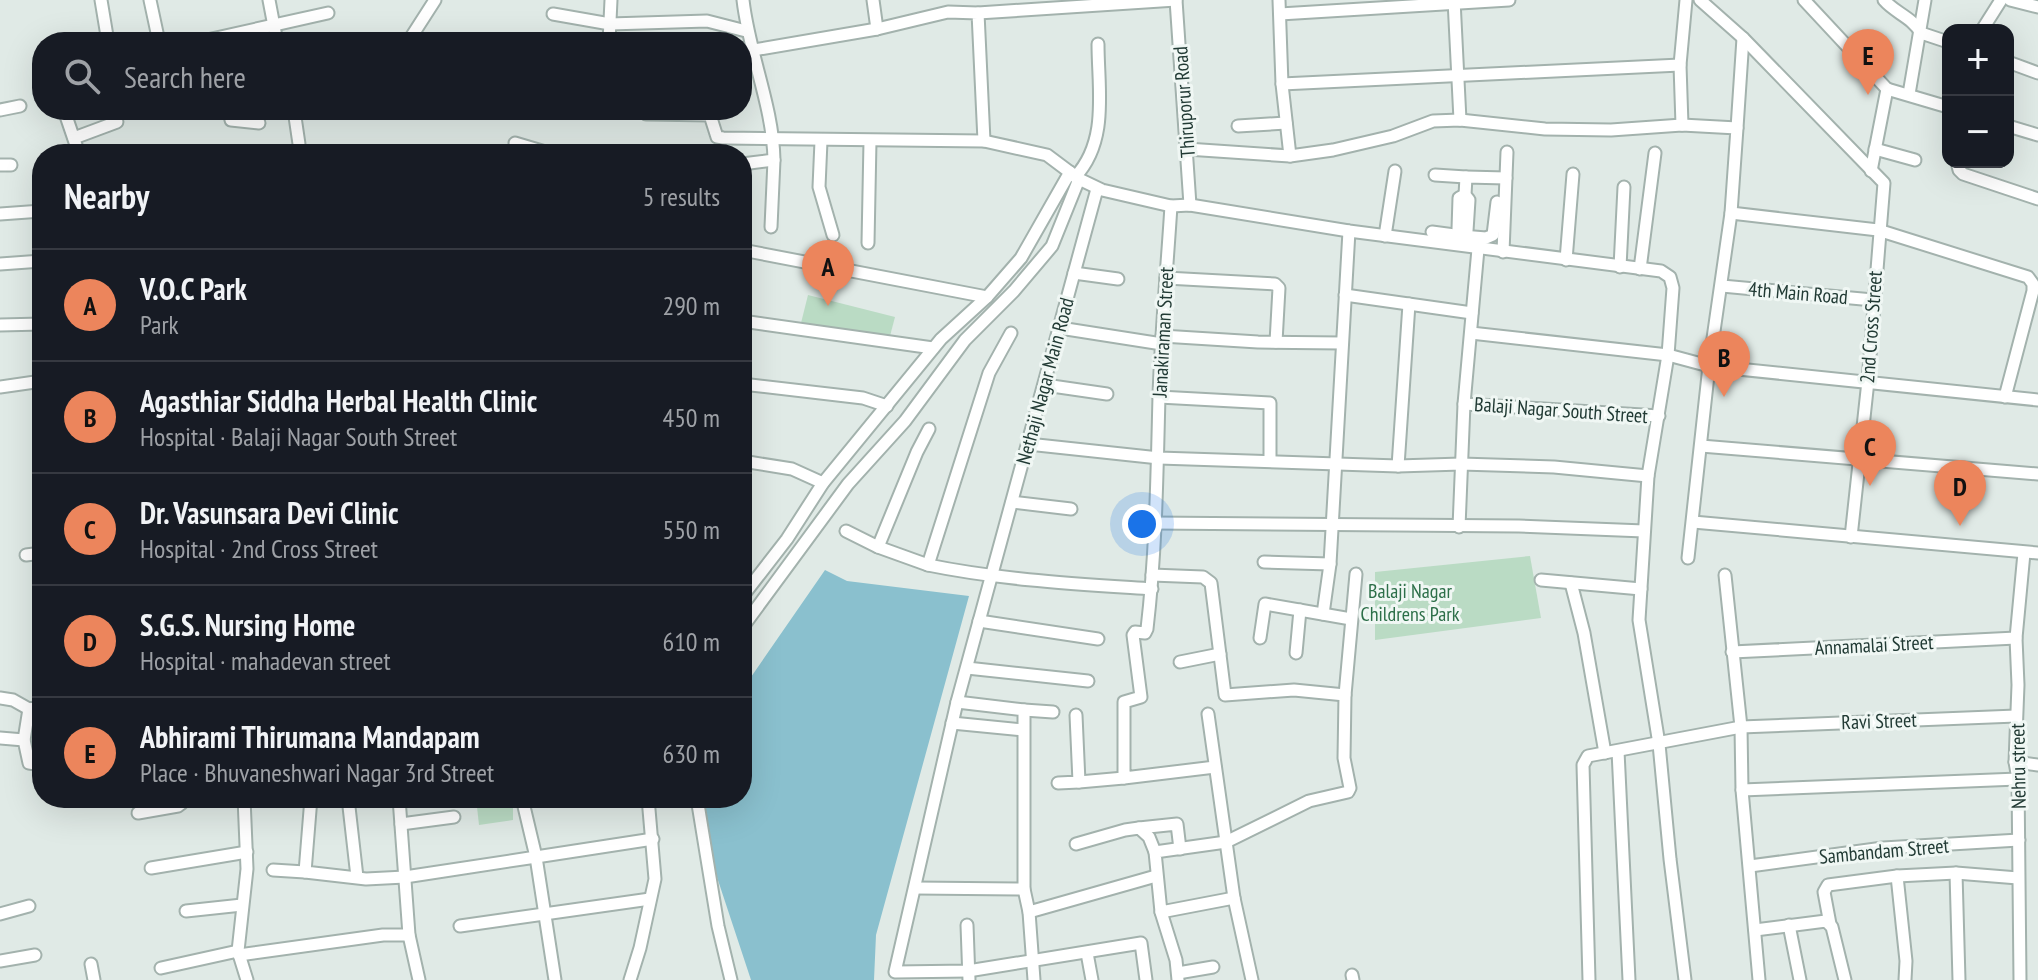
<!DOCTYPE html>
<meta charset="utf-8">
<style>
body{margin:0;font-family:"PT Sans Narrow",sans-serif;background:#20242c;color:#f1f3f6}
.controls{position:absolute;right:24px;top:24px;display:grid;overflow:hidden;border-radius:16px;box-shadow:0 8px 32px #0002}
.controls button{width:72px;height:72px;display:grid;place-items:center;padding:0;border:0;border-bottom:2px solid #363941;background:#171b24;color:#f1f3f6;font:40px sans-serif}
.you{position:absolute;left:1142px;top:524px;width:28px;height:28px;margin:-20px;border:6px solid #fff;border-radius:50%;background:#1a73e8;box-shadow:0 0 0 12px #1a73e833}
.badge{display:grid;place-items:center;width:52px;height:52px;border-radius:50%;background:#ec855c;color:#111;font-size:26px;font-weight:700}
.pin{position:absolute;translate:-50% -66px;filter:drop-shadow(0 2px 4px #0008)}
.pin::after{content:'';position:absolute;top:42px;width:28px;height:24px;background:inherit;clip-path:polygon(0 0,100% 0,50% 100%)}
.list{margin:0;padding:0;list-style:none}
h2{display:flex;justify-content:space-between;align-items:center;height:104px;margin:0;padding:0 32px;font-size:34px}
h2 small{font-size:26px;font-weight:400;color:#9ea1a6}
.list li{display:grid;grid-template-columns:52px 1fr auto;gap:24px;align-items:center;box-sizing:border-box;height:112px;padding:0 32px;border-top:2px solid #363941}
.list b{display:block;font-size:30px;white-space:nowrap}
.list p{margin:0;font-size:26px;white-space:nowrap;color:#9ea1a6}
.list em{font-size:26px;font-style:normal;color:#9ea1a6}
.icon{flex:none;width:44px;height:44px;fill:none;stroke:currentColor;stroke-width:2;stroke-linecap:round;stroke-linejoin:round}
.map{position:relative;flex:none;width:2038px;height:980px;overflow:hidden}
.search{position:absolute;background:#171b24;box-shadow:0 8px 32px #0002;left:32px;top:32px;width:720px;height:88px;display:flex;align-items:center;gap:20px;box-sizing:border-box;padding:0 28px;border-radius:32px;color:#9ea1a6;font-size:30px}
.panel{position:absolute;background:#171b24;box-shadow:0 8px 32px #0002;left:32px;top:144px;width:720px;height:664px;border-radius:32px}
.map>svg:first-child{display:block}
.green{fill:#badbc4}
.water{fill:#8ac0ce}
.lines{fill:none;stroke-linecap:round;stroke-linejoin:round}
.minor-casing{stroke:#a3b2ad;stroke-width:15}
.minor{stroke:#fff;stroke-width:11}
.labels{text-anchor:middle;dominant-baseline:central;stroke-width:6;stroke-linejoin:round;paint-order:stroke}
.street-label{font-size:20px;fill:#213a34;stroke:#f0f7f4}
.park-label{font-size:20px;fill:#2d6f49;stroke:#f0f7f4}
</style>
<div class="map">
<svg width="2038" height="980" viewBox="0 0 2038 980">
<rect width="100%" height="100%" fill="#e0eae6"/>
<g class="green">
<polygon points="808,295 895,317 890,336 801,323"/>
<polygon points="1530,556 1541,618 1375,640 1375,572"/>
<polygon points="476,798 513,798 513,820 479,825"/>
</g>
<polygon class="water" points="825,570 847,581 969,596 876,935 874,980 751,980 707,847 704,798 742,798 742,690"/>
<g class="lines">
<defs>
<g id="minor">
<polyline points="101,0 108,42"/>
<polyline points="150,0 159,42"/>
<polyline points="269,0 277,42"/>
<polyline points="873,0 877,29"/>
<polyline points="1176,0 1190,205"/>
<polyline points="1279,0 1282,84 1290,156"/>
<polyline points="1454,0 1460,120"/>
<polyline points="1700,0 1743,38 1884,183 1868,381 1851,537"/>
<polyline points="1804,0 1887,89"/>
<path d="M1884,0C1895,13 1912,17 1921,33L1948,42"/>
<polyline points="2010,0 2038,7"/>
<polyline points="978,13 1176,0"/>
<polyline points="553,14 610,24 707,21 746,31"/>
<polyline points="1280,14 1509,0"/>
<polyline points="1982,30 2001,0"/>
<polyline points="198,42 328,13"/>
<polyline points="408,42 435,0"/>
<polyline points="609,42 611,0"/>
<polyline points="742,52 877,29 948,12 978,13 984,141"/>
<polyline points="2008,62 2038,73"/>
<polyline points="1282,84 1680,65"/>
<polyline points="1887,89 1948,107"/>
<polyline points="1909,94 1925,0"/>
<polyline points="0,110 20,106"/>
<polyline points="64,110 79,154"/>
<polyline points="229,110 231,120 259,123"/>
<polyline points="294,110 299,144"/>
<polyline points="646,114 710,115 717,137 723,138 984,141 1047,155 1079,179 1102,190 1171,206 1190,205 1349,231 1661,271 1670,277 1673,288 1668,355 1648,476 1639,620 1659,744 1670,859 1685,980"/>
<polyline points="1682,125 1680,65 1686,0"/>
<polyline points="1238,126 1286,123"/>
<polyline points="2008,126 2038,135"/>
<polyline points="1737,128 1743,38"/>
<polyline points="74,138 117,122"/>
<polyline points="821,141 819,187 833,235"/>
<polyline points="515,143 552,154"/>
<polyline points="1187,149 1290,156 1333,150 1393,136 1433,121 1460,120 1545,129 1611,130 1682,125 1737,128 1731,213 1709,366 1688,558"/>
<polyline points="1875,149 1915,160"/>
<polyline points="1957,162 1959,170 1963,174 2038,199"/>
<path d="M742,164L774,160C773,106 749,54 743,0"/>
<polyline points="0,165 11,165"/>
<polyline points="1871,171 1887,89"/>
<polyline points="1435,175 1466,177"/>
<path d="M1075,177C1109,141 1098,89 1098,44"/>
<polyline points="1097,189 957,702 895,972 968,971 1141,943 1146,980"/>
<path d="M1171,206C1167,269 1161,333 1159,396C1157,474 1156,552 1147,629L1145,633L1135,632L1133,635L1141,697L1124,702V778L1215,767"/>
<polyline points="1731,213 1878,230 2028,277 2033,284 2033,291 2005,397"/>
<polyline points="0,214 42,211"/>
<polyline points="771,227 774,160"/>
<polyline points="1432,232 1462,236 1467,231 1469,200 1465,195 1466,177 1506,178"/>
<polyline points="1462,233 1458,229 1459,198 1465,195"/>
<polyline points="1385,236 1395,171"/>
<polyline points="1462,238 1462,236 1486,238 1493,235 1497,202"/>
<polyline points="868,243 870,141"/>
<polyline points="742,250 987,297"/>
<polyline points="1503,252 1507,152"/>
<polyline points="1566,260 1573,174"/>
<polyline points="0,264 42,261"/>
<polyline points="1620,267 1624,187"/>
<polyline points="1640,269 1655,153"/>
<polyline points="1074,273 1118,279"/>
<polyline points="1166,278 1275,284 1279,288 1276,342"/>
<polyline points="1722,286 1873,300"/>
<polyline points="1345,295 1472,313"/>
<polyline points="742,321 933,348"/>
<polyline points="0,325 42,324"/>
<polyline points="1060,328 1162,344"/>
<path d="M1011,333L989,373L928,565C1001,580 1078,584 1152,589"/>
<polyline points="1471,333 1668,355 1709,366 2038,400"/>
<polyline points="1162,336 1258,342 1342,343"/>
<polyline points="742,384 863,398 887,406"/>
<polyline points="1045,385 1107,394"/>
<polyline points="0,387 42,381"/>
<polyline points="1159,397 1270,403 1270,461"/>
<polyline points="1464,404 1659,416"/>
<polyline points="1028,444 1159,458 1398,466 1461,464 1554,467 1648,476"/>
<polyline points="1701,446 2038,474"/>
<polyline points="742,461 792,469 823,483"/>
<polyline points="1398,466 1409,304"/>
<polyline points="1012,502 1071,509"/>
<polyline points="1693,522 2038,553"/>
<polyline points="1153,523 1519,526 1644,531"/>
<polyline points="1459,527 1464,404 1478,249"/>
<polyline points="846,531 878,547"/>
<polyline points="26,555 42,553"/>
<polyline points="1264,562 1330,564"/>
<polyline points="928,565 878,547 917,452 929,429"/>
<polyline points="1152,575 1203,577 1211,583 1225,695 1294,690 1345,695"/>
<polyline points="1725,575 1741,727 1742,790 1759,980"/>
<polyline points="1541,580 1641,589"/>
<polyline points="1571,583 1584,633 1605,753"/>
<polyline points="742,597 787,539 823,483 941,339 987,297 1021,258 1070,172"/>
<polyline points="1323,614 1330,564 1349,231"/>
<polyline points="979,621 1098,639"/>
<polyline points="742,628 848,484 905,421 965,340 1014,291 1052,246 1079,179"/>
<polyline points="1260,638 1265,604 1351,619"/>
<polyline points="1732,652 2016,638"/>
<polyline points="1296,653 1300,610"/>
<polyline points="1180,662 1220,654"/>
<polyline points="967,668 1088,681"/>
<polyline points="0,698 13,700 29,709"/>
<polyline points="957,702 1024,710 1024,889 1029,912 1034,980"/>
<polyline points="1024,710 1053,712"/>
<polyline points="1208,714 1234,898 1252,980"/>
<polyline points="952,723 1023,730"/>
<polyline points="0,738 24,740 29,763 42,765"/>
<polyline points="24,740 29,709 42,707"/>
<polyline points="1618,751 1629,980"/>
<polyline points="2015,762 2038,765"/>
<polyline points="1079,782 1124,778"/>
<polyline points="1058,783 1079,782 1076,715"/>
<polyline points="1742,790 2018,779"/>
<polyline points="244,798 247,869 238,951 247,980"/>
<polyline points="311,798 305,872 366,879 405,877 536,857 522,798"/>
<polyline points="348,798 357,877"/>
<polyline points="399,798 409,935 419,980"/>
<polyline points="697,798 718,926 731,980"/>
<polyline points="138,813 178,806 182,803 184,798"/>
<polyline points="401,824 454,817"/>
<polyline points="1139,828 1177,824 1180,849"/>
<polyline points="1076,844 1125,830 1139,828 1149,837 1155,852"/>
<polyline points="1750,866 1883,848 2019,840"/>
<polyline points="151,868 247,852"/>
<polyline points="273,870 305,872"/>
<polyline points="1956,873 1959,980"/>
<polyline points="1897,876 1906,961 1905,980"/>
<polyline points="915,888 1024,889"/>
<polyline points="1234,898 1161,912 1155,852 1226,842 1309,801 1348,792 1350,788 1344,758 1345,695 1356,574"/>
<polyline points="186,911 242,905"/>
<polyline points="1029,912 1156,876"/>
<polyline points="1161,912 1176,960 1178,980"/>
<polyline points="0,914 29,906"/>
<polyline points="1830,924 1824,892 1828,885 1897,876 1956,873 2018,878"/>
<polyline points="967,925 969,980"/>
<polyline points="1789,925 1800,980"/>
<polyline points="460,926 650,899"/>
<polyline points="1755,930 1826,921 1832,927 1845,980"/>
<polyline points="1087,953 1092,980"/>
<polyline points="239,955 383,935 409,935"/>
<polyline points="0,961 35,955"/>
<polyline points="91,964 94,980"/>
<polyline points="161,968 238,951"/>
<polyline points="1178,973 1213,967"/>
<polyline points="1352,975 1353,980"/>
<polyline points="555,980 536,857 653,839"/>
<polyline points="630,980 640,948 655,879 648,798"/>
<polyline points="1589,980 1583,765 1588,756 1741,727 2016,716"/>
<polyline points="2020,980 2018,779 2015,762 2018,685 2016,638 2024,553"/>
</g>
</defs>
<use href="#minor" class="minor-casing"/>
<use href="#minor" class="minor"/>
</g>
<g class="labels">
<g class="street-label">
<text transform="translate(1184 102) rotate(-94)">Thiruporur Road</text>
<text transform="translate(1798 293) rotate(5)">4th Main Road</text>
<text transform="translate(1871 327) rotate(-86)">2nd Cross Street</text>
<text transform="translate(1163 332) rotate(-87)">Janakiraman Street</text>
<text transform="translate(1045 381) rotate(-75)">Nethaji Nagar Main Road</text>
<text transform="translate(1561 410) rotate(4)">Balaji Nagar South Street</text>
<text transform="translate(1874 645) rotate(-3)">Annamalai Street</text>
<text transform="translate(1879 721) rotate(-2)">Ravi Street</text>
<text transform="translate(2018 766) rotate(-91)">Nehru street</text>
<text transform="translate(1884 851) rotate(-5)">Sambandam Street</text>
</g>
<g class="park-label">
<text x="1410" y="591">Balaji Nagar<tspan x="1410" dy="23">Childrens Park</tspan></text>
</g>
</g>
</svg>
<div class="controls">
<button>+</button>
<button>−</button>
</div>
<div class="you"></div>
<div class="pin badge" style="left:828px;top:306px">A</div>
<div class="pin badge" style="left:1724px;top:397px">B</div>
<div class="pin badge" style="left:1870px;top:486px">C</div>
<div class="pin badge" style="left:1960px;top:526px">D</div>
<div class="pin badge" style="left:1868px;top:95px">E</div>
<div class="search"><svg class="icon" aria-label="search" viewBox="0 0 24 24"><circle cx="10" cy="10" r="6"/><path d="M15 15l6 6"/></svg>Search here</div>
<section class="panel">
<h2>Nearby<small>5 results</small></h2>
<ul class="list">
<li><span class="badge">A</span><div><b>V.O.C Park</b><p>Park</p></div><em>290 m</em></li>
<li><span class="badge">B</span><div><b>Agasthiar Siddha Herbal Health Clinic</b><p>Hospital · Balaji Nagar South Street</p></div><em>450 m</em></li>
<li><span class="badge">C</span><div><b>Dr. Vasunsara Devi Clinic</b><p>Hospital · 2nd Cross Street</p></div><em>550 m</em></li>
<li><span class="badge">D</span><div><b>S.G.S. Nursing Home</b><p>Hospital · mahadevan street</p></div><em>610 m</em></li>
<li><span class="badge">E</span><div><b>Abhirami Thirumana Mandapam</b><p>Place · Bhuvaneshwari Nagar 3rd Street</p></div><em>630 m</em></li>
</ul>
</section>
</div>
